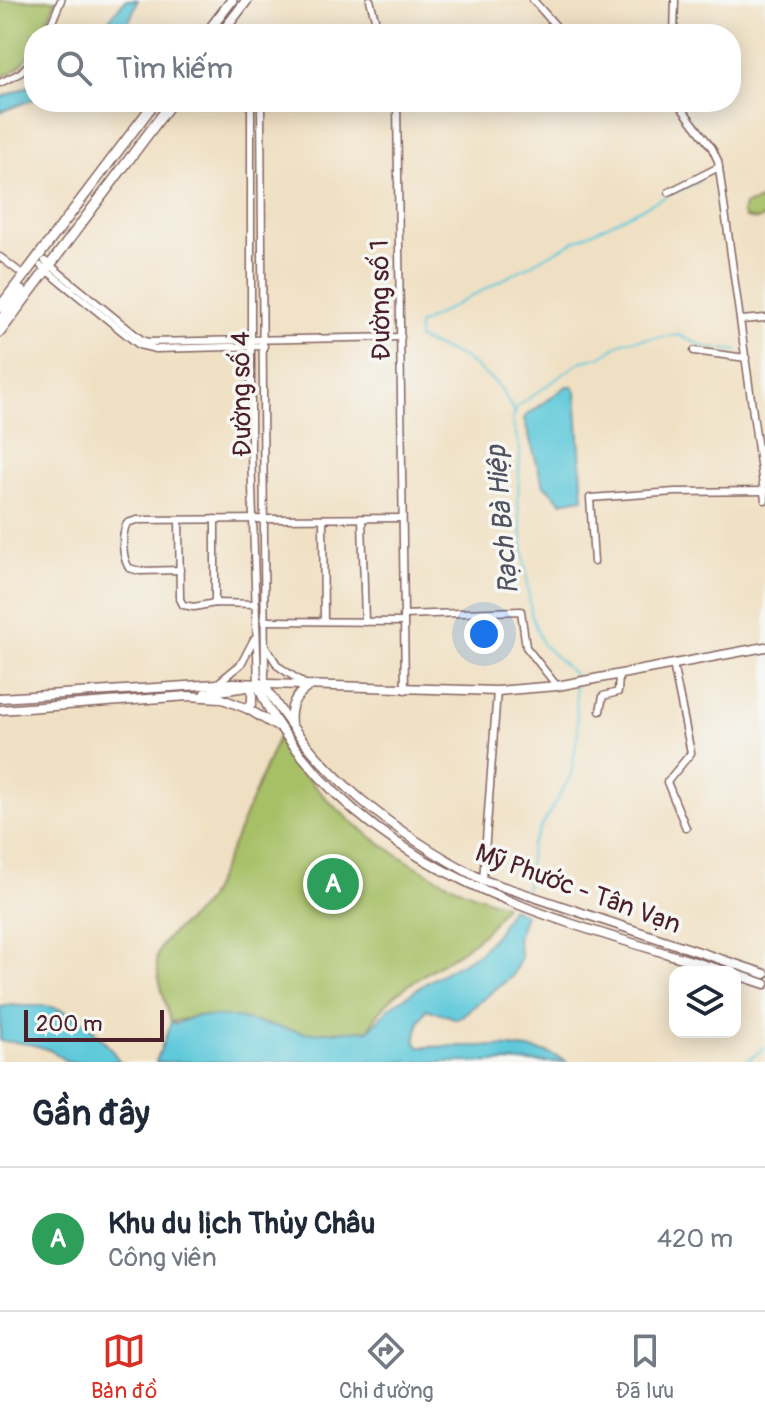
<!DOCTYPE html>
<html lang="vi">
<meta charset="utf-8">
<style>
body{margin:0;font-family:Pangolin,sans-serif;background:#f6f6f7;color:#1f2937}
.controls{position:absolute;right:24px;bottom:24px;display:grid;overflow:hidden;border-radius:16px;box-shadow:0 4px 20px #0003}
.controls button{width:72px;height:72px;display:grid;place-items:center;padding:0;border:0;border-bottom:2px solid #e0e1e3;background:#fff;color:#1f2937;font:40px sans-serif}
.scale{position:absolute;left:24px;bottom:20px;width:140px;box-sizing:border-box;padding-left:8px;border:4px solid #4a1f2b;border-top:0;font-size:22px;line-height:28px;white-space:nowrap;color:#4a1f2b;-webkit-text-stroke:6px #f6f6f2;paint-order:stroke}
.you{position:absolute;left:484px;top:634px;width:28px;height:28px;margin:-20px;border:6px solid #fff;border-radius:50%;background:#1a73e8;box-shadow:0 0 0 12px #1a73e833}
.badge{display:grid;place-items:center;width:52px;height:52px;border-radius:50%;background:#d93025;color:#fff;font-size:26px;font-weight:700}
.pin{position:absolute;translate:-50% -50%;border:4px solid #fff;box-shadow:0 2px 8px #0006}
.list{margin:0;padding:0;list-style:none}
h2{display:flex;justify-content:space-between;align-items:center;height:104px;margin:0;padding:0 32px;font-size:34px}
h2 small{font-size:26px;font-weight:400;color:#747a83}
.list li{display:grid;grid-template-columns:52px 1fr auto;gap:24px;align-items:center;box-sizing:border-box;height:144px;padding:0 32px;border-top:2px solid #e0e1e3}
.list b{display:block;font-size:30px;white-space:nowrap}
.list p{margin:0;font-size:26px;white-space:nowrap;color:#747a83}
.list em{font-size:26px;font-style:normal;color:#747a83}
.icon{flex:none;width:44px;height:44px;fill:none;stroke:currentColor;stroke-width:2;stroke-linecap:round;stroke-linejoin:round}
.map{position:relative;flex:none;width:765px;height:1062px;overflow:hidden}
.search{position:absolute;background:#fff;box-shadow:0 4px 20px #0003;left:24px;right:24px;top:24px;height:88px;display:flex;align-items:center;gap:20px;box-sizing:border-box;padding:0 28px;border-radius:32px;color:#747a83;font-size:30px}
.sheet{height:248px;background:#fff}
nav{display:flex;justify-content:space-around;align-items:center;box-sizing:border-box;height:112px;border-top:2px solid #e0e1e3;background:#fff;font-size:22px;color:#747a83}
nav a{display:grid;justify-items:center;gap:4px}
nav .on{color:#d93025}
.map>svg:first-child{display:block}
.green{fill:#a7c066;stroke:#787048;stroke-width:2}
.water{fill:#5fc9da;stroke:#547482;stroke-width:2}
.lines{fill:none;stroke-linecap:round;stroke-linejoin:round}
.stream{stroke:#5fc9da;stroke-width:2}
.minor-casing{stroke:#846360;stroke-width:9}
.major-casing{stroke:#846360;stroke-width:11}
.highway-casing{stroke:#846360;stroke-width:12}
.minor{stroke:#fff;stroke-width:6}
.major{stroke:#fff;stroke-width:8}
.highway{stroke:#fff;stroke-width:9}
.labels{text-anchor:middle;dominant-baseline:central;stroke-width:7;stroke-linejoin:round;paint-order:stroke}
.street-label{font-size:26px;fill:#4a1f2b;stroke:#f6f6f2}
.water-label{font-size:28px;font-style:italic;fill:#505260;stroke:#f6f6f2}
</style>
<div class="map">
<svg width="765" height="1062" viewBox="0 0 765 1062">
<rect width="100%" height="100%" fill="#f6f6f2"/>
<filter id="ink" filterUnits="userSpaceOnUse"><feTurbulence type="fractalNoise" baseFrequency=".0125" numOctaves="2"/><feDisplacementMap in="SourceGraphic" scale="16" xChannelSelector="R" yChannelSelector="G"/><feConvolveMatrix kernelMatrix="1 2 1 2 8 2 1 2 1" color-interpolation-filters="sRGB"/></filter>
<filter id="wash" filterUnits="userSpaceOnUse"><feTurbulence type="fractalNoise" baseFrequency=".006" numOctaves="4" result="noise"/><feDisplacementMap in="SourceGraphic" scale="32" xChannelSelector="R" yChannelSelector="G"/><feGaussianBlur stdDeviation="1.8" result="paint"/><feColorMatrix in="noise" values="0 0 0 0 0 0 0 0 0 0 0 0 0 0 0 0 0 1.4 0 .05"/><feComposite in="paint" operator="in"/></filter>
<g filter="url(#wash)">
<rect width="100%" height="100%" fill="#f0e0c3"/>
<g class="green">
<path d="M0,0H56L41,34H34C34,57 21,69 0,78Z"/>
<polygon points="761,200 765,201 765,217 757,220 745,218 742,213 744,205"/>
<path d="M278,737C288,752 298,768 311,782C358,836 436,885 505,905C497,917 489,929 477,939C445,966 385,988 369,1030C348,1032 327,1035 306,1033C254,1027 226,1008 171,1022C167,1010 154,966 157,956C165,929 198,920 209,896C235,845 255,790 278,737Z"/>
</g>
<g class="water">
<polygon points="125,0 137,0 137,2 124,34 97,34"/>
<polygon points="34,84 34,99 0,112 0,98"/>
<polygon points="567,386 573,386 576,392 583,498 561,502 543,484 524,419 526,416"/>
<path d="M511,908L525,914L517,938L521,957L512,976L458,1019L426,1009L419,1022L415,1041L419,1047C459,1047 536,1040 567,1062H156L171,1022L176,1024L194,1016L232,1017L306,1033L369,1030L390,1007L429,981L479,953L497,933Z"/>
<path d="M12,1005C25,1008 38,1004 51,1007C81,1013 104,1038 120,1062H66C53,1045 20,1042 0,1041V1007Z"/>
</g>
<g class="lines">
<g class="stream">
<polyline points="674,193 699,181"/>
<polyline points="514,412 500,387 465,358 418,339 418,325 575,241 669,195"/>
<polyline points="575,679 573,673 542,644 531,614 518,502 520,449 512,421 517,407 580,362 600,357 625,341 678,335 705,347 738,351"/>
<polyline points="526,891 531,845 571,775 578,731 575,685"/>
<polyline points="745,1062 765,1048"/>
</g>
</g>
</g>
<g filter="url(#ink)">
<g class="lines">
<defs>
<g id="minor">
<polyline points="370,0 379,34"/>
<polyline points="533,0 563,34"/>
<polyline points="47,34 61,0"/>
<polyline points="674,34 675,0"/>
<polyline points="0,83 20,73 34,59"/>
<polyline points="251,102 251,452 258,685"/>
<polyline points="261,102 265,686"/>
<polyline points="397,102 405,690"/>
<polyline points="677,102 712,148 718,161 765,500"/>
<polyline points="669,192 719,167"/>
<polyline points="0,257 21,273"/>
<polyline points="45,261 142,340 148,342 401,337"/>
<polyline points="41,266 139,345 156,349 264,346"/>
<polyline points="741,320 765,318"/>
<polyline points="694,351 746,358"/>
<polyline points="215,519 215,603"/>
<polyline points="323,519 324,621"/>
<polyline points="362,519 365,622"/>
<polyline points="179,520 180,599 183,605 194,607 215,603 256,604"/>
<polyline points="594,562 590,498 675,492 765,491"/>
<path d="M180,570L140,571L129,568C122,557 121,535 127,523L137,520L402,518"/>
<polyline points="403,615 521,611 526,647 557,686"/>
<polyline points="264,621 403,622"/>
<polyline points="266,647 278,666 303,683"/>
<polyline points="673,664 691,753 667,782 686,828"/>
<polyline points="219,682 241,664 254,639"/>
<polyline points="600,711 603,696 618,692 619,675"/>
<polyline points="483,880 497,691"/>
</g>
<g id="major">
<path d="M258,685C268,713 284,734 303,757C406,888 577,925 728,972"/>
<path d="M265,686C317,774 393,833 483,880L765,974"/>
<polyline points="205,693 247,687"/>
<polyline points="0,698 233,683 497,691 557,686 765,647"/>
<polyline points="248,709 252,702 252,685"/>
<polyline points="0,710 188,696 220,698 248,709 276,726"/>
<path d="M291,724C289,706 295,695 310,686"/>
<polyline points="735,974 765,984"/>
</g>
<g id="highway">
<polyline points="206,34 232,0"/>
<polyline points="221,34 247,0"/>
<polyline points="0,307 155,102"/>
<polyline points="0,321 22,291"/>
<polyline points="0,332 172,102"/>
</g>
</defs>
<use href="#minor" class="minor-casing"/>
<use href="#major" class="major-casing"/>
<use href="#highway" class="highway-casing"/>
<use href="#minor" class="minor"/>
<use href="#major" class="major"/>
<use href="#highway" class="highway"/>
</g>
</g>
<g class="labels">
<g class="street-label">
<text transform="translate(381 300) rotate(-91)">Đường số 1</text>
<text transform="translate(242 394) rotate(-91)">Đường số 4</text>
<text transform="translate(578 889) rotate(20)">Mỹ Phước - Tân Vạn</text>
</g>
<g class="water-label">
<text transform="translate(503 520) rotate(-95)">Rạch Bà Hiệp</text>
</g>
</g>
</svg>
<div class="controls">
<button><svg class="icon" aria-label="layers" viewBox="0 0 24 24"><path d="M12 4l9 5-9 5-9-5zM3 14l9 5 9-5"/></svg></button>
</div>
<div class="scale">200 m</div>
<div class="you"></div>
<div class="pin badge" style="left:333px;top:884px;background:#2e9e5b">A</div>
<div class="search"><svg class="icon" aria-label="search" viewBox="0 0 24 24"><circle cx="10" cy="10" r="6"/><path d="M15 15l6 6"/></svg>Tìm kiếm</div>
</div>
<section class="sheet">
<h2>Gần đây<small></small></h2>
<ul class="list">
<li><span class="badge" style="background:#2e9e5b">A</span><div><b>Khu du lịch Thủy Châu</b><p>Công viên</p></div><em>420 m</em></li>
</ul>
</section>
<nav>
<a class="on"><svg class="icon" aria-label="map" viewBox="0 0 24 24"><path d="M3 6l6-2 6 2 6-2v14l-6 2-6-2-6 2zM9 4v14M15 6v14"/></svg>Bản đồ</a>
<a><svg class="icon" aria-label="directions" viewBox="0 0 24 24"><path d="M12 3l9 9-9 9-9-9zM9 14v-3h6M13 9l2 2-2 2"/></svg>Chỉ đường</a>
<a><svg class="icon" aria-label="saved" viewBox="0 0 24 24"><path d="M7 4h10v16l-5-4-5 4z"/></svg>Đã lưu</a>
</nav>
